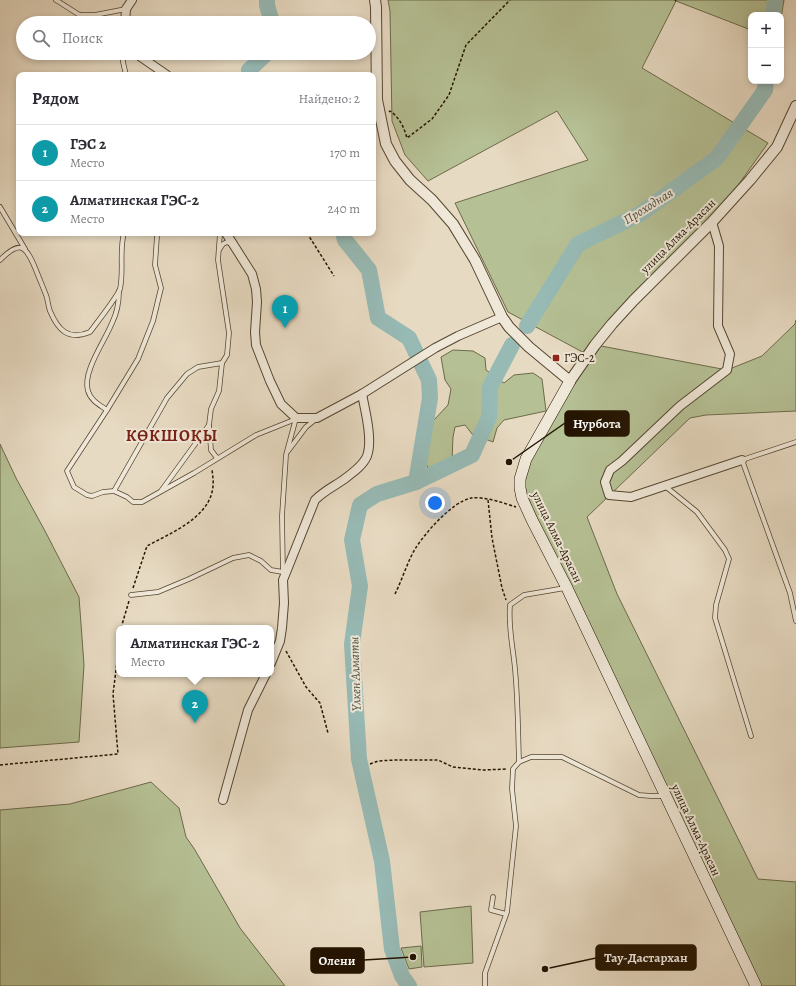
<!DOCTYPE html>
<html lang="ru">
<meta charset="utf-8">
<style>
body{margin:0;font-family:Alegreya,serif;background:#f7f7f7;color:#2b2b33}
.controls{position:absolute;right:12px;top:12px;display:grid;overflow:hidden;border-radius:8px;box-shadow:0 2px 6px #0003}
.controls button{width:36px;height:36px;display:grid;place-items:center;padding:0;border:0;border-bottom:1px solid #e1e1e2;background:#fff;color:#2b2b33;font:20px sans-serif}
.you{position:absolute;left:435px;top:503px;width:14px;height:14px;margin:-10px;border:3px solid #fff;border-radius:50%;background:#1a73e8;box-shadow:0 0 0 6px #1a73e833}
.badge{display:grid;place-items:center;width:26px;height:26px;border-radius:50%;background:#1a73e8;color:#fff;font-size:13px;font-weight:700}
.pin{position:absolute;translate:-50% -33px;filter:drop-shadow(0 1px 2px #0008)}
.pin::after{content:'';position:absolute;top:21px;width:14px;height:12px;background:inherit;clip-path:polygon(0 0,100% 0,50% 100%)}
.popup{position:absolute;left:116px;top:625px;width:158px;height:52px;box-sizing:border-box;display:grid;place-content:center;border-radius:8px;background:#fff;filter:drop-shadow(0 1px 3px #0005);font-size:13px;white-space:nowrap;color:#7c7c81}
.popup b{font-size:15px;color:#2b2b33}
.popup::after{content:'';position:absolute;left:50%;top:100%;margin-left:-8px;border:8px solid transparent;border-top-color:#fff}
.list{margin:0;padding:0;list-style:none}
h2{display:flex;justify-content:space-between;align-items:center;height:52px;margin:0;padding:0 16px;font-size:17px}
h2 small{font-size:13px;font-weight:400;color:#7c7c81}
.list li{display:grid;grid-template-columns:26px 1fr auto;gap:12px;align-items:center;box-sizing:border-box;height:56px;padding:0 16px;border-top:1px solid #e1e1e2}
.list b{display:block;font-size:15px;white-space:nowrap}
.list p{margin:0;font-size:13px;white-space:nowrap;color:#7c7c81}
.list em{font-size:13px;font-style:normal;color:#7c7c81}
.icon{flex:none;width:22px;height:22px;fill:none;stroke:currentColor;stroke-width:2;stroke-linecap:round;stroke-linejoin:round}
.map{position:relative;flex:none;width:796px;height:986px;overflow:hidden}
.search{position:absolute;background:#fff;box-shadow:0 2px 6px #0003;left:16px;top:16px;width:360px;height:44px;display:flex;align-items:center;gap:10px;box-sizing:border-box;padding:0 14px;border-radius:22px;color:#7c7c81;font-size:15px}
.panel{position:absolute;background:#fff;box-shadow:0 2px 6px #0003;left:16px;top:72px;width:360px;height:164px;border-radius:8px}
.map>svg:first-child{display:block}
.green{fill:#b5c094;stroke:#6c6a4a}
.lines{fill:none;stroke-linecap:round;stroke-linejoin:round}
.river{stroke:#97bab5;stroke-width:16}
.service-casing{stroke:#554631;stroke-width:5.5}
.minor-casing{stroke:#554631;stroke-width:10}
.tertiary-casing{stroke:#554631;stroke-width:12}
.secondary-casing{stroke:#241401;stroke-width:12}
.path{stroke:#241401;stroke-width:1.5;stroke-dasharray:3 2;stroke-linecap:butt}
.service{stroke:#efe7d7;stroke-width:4}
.minor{stroke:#efe7d7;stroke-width:8}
.tertiary{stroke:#efe7d7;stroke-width:10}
.secondary{stroke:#efe7d7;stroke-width:11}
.poi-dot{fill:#8f2418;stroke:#efe7d7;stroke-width:1.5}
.labels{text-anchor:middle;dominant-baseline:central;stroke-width:4;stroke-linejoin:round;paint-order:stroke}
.street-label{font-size:12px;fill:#241401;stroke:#efe7d7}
.poi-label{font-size:12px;fill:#241401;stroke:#efe7d7;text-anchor:start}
.water-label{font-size:13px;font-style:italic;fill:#4c4e40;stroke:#efe7d7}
.district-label{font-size:16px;font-weight:bold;letter-spacing:1px;fill:#7a1f14;stroke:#efe7d7}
.leader{fill:none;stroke:#241401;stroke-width:1.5}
.callout-dot{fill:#241401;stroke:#efe7d7;stroke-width:1.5}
.callout{fill:#241401;stroke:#241401;stroke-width:1.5}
.callout-label{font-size:13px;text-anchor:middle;font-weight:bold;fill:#fff}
</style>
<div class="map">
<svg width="796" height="986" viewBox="0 0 796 986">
<rect width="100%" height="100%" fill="#e7dac2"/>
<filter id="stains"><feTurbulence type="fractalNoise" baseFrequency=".005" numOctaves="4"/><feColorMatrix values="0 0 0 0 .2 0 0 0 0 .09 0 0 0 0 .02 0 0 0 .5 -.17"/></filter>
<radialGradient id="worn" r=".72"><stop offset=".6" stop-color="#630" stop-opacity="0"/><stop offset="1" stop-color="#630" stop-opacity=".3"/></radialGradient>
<g class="green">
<polygon points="388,0 784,0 781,18 781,15 751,15 751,30 676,1 642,68 768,143 712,222 596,345 727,370 762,356 795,324 796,320 796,411 706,415 690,418 587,517 617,594 758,879 796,882 796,986 756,986 567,588 520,479 588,355 508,312 455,203 588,160 557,111 428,181 405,155 392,121 390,11"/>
<polygon points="453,350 473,351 485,358 486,370 504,383 514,375 533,373 542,379 546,411 504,420 497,428 493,442 472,434 465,425 455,427 453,437 452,461 428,468 425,462 433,421 448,405 451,389 445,380 441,357"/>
<polygon points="0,444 16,478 45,531 79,597 84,665 79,742 0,748"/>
<polygon points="151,782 179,808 186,837 195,850 240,928 285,986 0,986 0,810 70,804"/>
<polygon points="471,906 473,963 424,967 420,912"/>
<polygon points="421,946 422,967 409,969 401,948"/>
</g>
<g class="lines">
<g class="river">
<polyline points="267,0 267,5 272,23"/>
<polyline points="773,15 775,0"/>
<polyline points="251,75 249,70 267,53"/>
<polyline points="343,233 345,240 369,270 378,318 409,338 429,380 430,398 416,482 377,494 360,505 352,540 360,586 352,644 359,759 382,861 392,949 402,976 409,986"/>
<polyline points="527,326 578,244 640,214 717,158 765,90 766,81"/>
<polyline points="416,482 472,455 489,417 490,387 512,345"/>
</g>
<defs>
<g id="service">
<polyline points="56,0 92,23"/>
<polyline points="79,15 95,15 126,9"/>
<polyline points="123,53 123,62 126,75"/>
<polyline points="0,207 25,249"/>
<polyline points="156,233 157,236 155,265 161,288 153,321 138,359 107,410 67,471 74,487 87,495 92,496 103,492 114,491 127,497 133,502 142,502 194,473 256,435 296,419"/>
<polyline points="219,250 223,244 227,242 232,244"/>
<path d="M0,260C21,239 26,246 36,270C39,278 43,287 46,295C48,300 48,306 50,311C58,330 68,341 90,332C96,324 117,297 120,289C124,270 119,251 124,233"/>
<path d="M107,410C100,405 91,401 88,391C82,372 105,341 112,323C117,313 119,302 119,291"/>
<polyline points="209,425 211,450 217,458"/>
<polyline points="796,442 742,460 790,593 796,621"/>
<polyline points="288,451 306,427 316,419"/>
<polyline points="665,486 697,512 725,550 729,559 716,605 715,618 751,736"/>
<polyline points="114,491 167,398 187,374 198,367 222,363"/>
<polyline points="161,491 209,425 211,409 219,391 222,363 227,355 229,333 218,260 220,233"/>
<polyline points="283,574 282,516 286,455 296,418"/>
<polyline points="131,595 158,592 189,579 233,558 249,555 261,561 271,570 283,572"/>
<path d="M519,762C518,731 518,700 515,669C513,647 508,627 510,605L524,595L565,588"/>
<polyline points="493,897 491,910 506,914"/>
<polyline points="485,986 485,973 507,912 516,826 512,789 513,769 519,762 531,757 562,757 639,795 651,796 664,796"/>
</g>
<g id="minor">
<polyline points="125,23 126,9 132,0"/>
<polyline points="135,53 167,75"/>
<polyline points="712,222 719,246 718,326 730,354 727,370 680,406 622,461 610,470 605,482 609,495 631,497 742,460"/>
<polyline points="226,233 252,274 256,289 257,302 255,332 256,345 270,381 281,404 296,418 317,418 362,394 435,348 458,336 502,317"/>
<path d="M271,663L280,641L282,628L284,603L283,580L315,500C324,491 333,487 343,480C351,474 363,466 367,456C373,440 365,410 362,394"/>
<polyline points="223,800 248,710 266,674"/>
</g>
<polyline id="tertiary" points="375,0 376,7 377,100 386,144 395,161 410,180 432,200 453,224 475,260 502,317 509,327 529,347 570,381 595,345 612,324 633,301 712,222 750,180 777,147 796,106"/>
<polyline id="secondary" points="570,381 526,459 520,479 520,488 522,498 532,520 567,588 756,986"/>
</defs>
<use href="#service" class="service-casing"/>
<use href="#minor" class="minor-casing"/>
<use href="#tertiary" class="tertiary-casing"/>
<use href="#secondary" class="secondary-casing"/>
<g class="path">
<polyline points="675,0 676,1"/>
<path d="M389,112L390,111C399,117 404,127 407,138L432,119L449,95L466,45L510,0"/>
<polyline points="307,233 334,276"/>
<polyline points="488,500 492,538 502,588 506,600"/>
<path d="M133,588L147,546C169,534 206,519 212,492C214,485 213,477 212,470"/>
<path d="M395,594C402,580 407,563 415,549C425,533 452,502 471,498C483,496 504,503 516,507"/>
<polyline points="121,628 129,601"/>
<polyline points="286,651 306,687 320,703 328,733"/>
<polyline points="370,764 378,761 395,760 438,760 453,767 483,770 507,769"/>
<polyline points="0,765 118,754 113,694 119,646"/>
</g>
<use href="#service" class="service"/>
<use href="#minor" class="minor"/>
<use href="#tertiary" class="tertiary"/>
<use href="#secondary" class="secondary"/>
</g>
<rect class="poi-dot" x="552" y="354" width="8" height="8" rx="2"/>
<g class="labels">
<g class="street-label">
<text transform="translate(678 236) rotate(-45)">улица Алма-Арасан</text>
<text transform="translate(557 537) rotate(64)">улица Алма-Арасан</text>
<text transform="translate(696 830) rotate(65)">улица Алма-Арасан</text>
</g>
<g class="poi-label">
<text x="564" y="358">ГЭС-2</text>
</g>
<g class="water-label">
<text transform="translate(648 206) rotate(-32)">Проходная</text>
<text transform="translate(355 674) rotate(-92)">Үлкен Алматы</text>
</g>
<g class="district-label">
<text x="172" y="436">КӨКШОҚЫ</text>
</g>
</g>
<path class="leader" d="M509 462L565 423M545 969L596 958M413 957L364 960"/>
<g class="callout-dot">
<circle cx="509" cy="462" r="4"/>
<circle cx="545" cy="969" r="4"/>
<circle cx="413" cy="957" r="4"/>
</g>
<g class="callout">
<rect x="565" y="411" width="64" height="25" rx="4"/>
<rect x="596" y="945" width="100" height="25" rx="4"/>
<rect x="311" y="948" width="53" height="25" rx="4"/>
</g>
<g class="callout-label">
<text x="597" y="428">Нурбота</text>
<text x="646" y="962">Тау-Дастархан</text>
<text x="337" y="965">Олени</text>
</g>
<rect width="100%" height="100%" filter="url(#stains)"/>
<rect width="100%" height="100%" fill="url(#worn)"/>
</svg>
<div class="controls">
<button>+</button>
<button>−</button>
</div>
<div class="you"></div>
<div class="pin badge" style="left:285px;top:328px;background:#0f9aa8">1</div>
<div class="pin badge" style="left:195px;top:723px;background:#0f9aa8">2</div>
<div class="popup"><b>Алматинская ГЭС-2</b>Место</div>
<div class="search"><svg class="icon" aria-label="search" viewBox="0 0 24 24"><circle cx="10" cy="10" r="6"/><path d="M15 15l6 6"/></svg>Поиск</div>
<section class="panel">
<h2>Рядом<small>Найдено: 2</small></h2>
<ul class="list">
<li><span class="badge" style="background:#0f9aa8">1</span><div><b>ГЭС 2</b><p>Место</p></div><em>170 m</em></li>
<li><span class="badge" style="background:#0f9aa8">2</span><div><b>Алматинская ГЭС-2</b><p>Место</p></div><em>240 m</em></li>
</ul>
</section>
</div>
